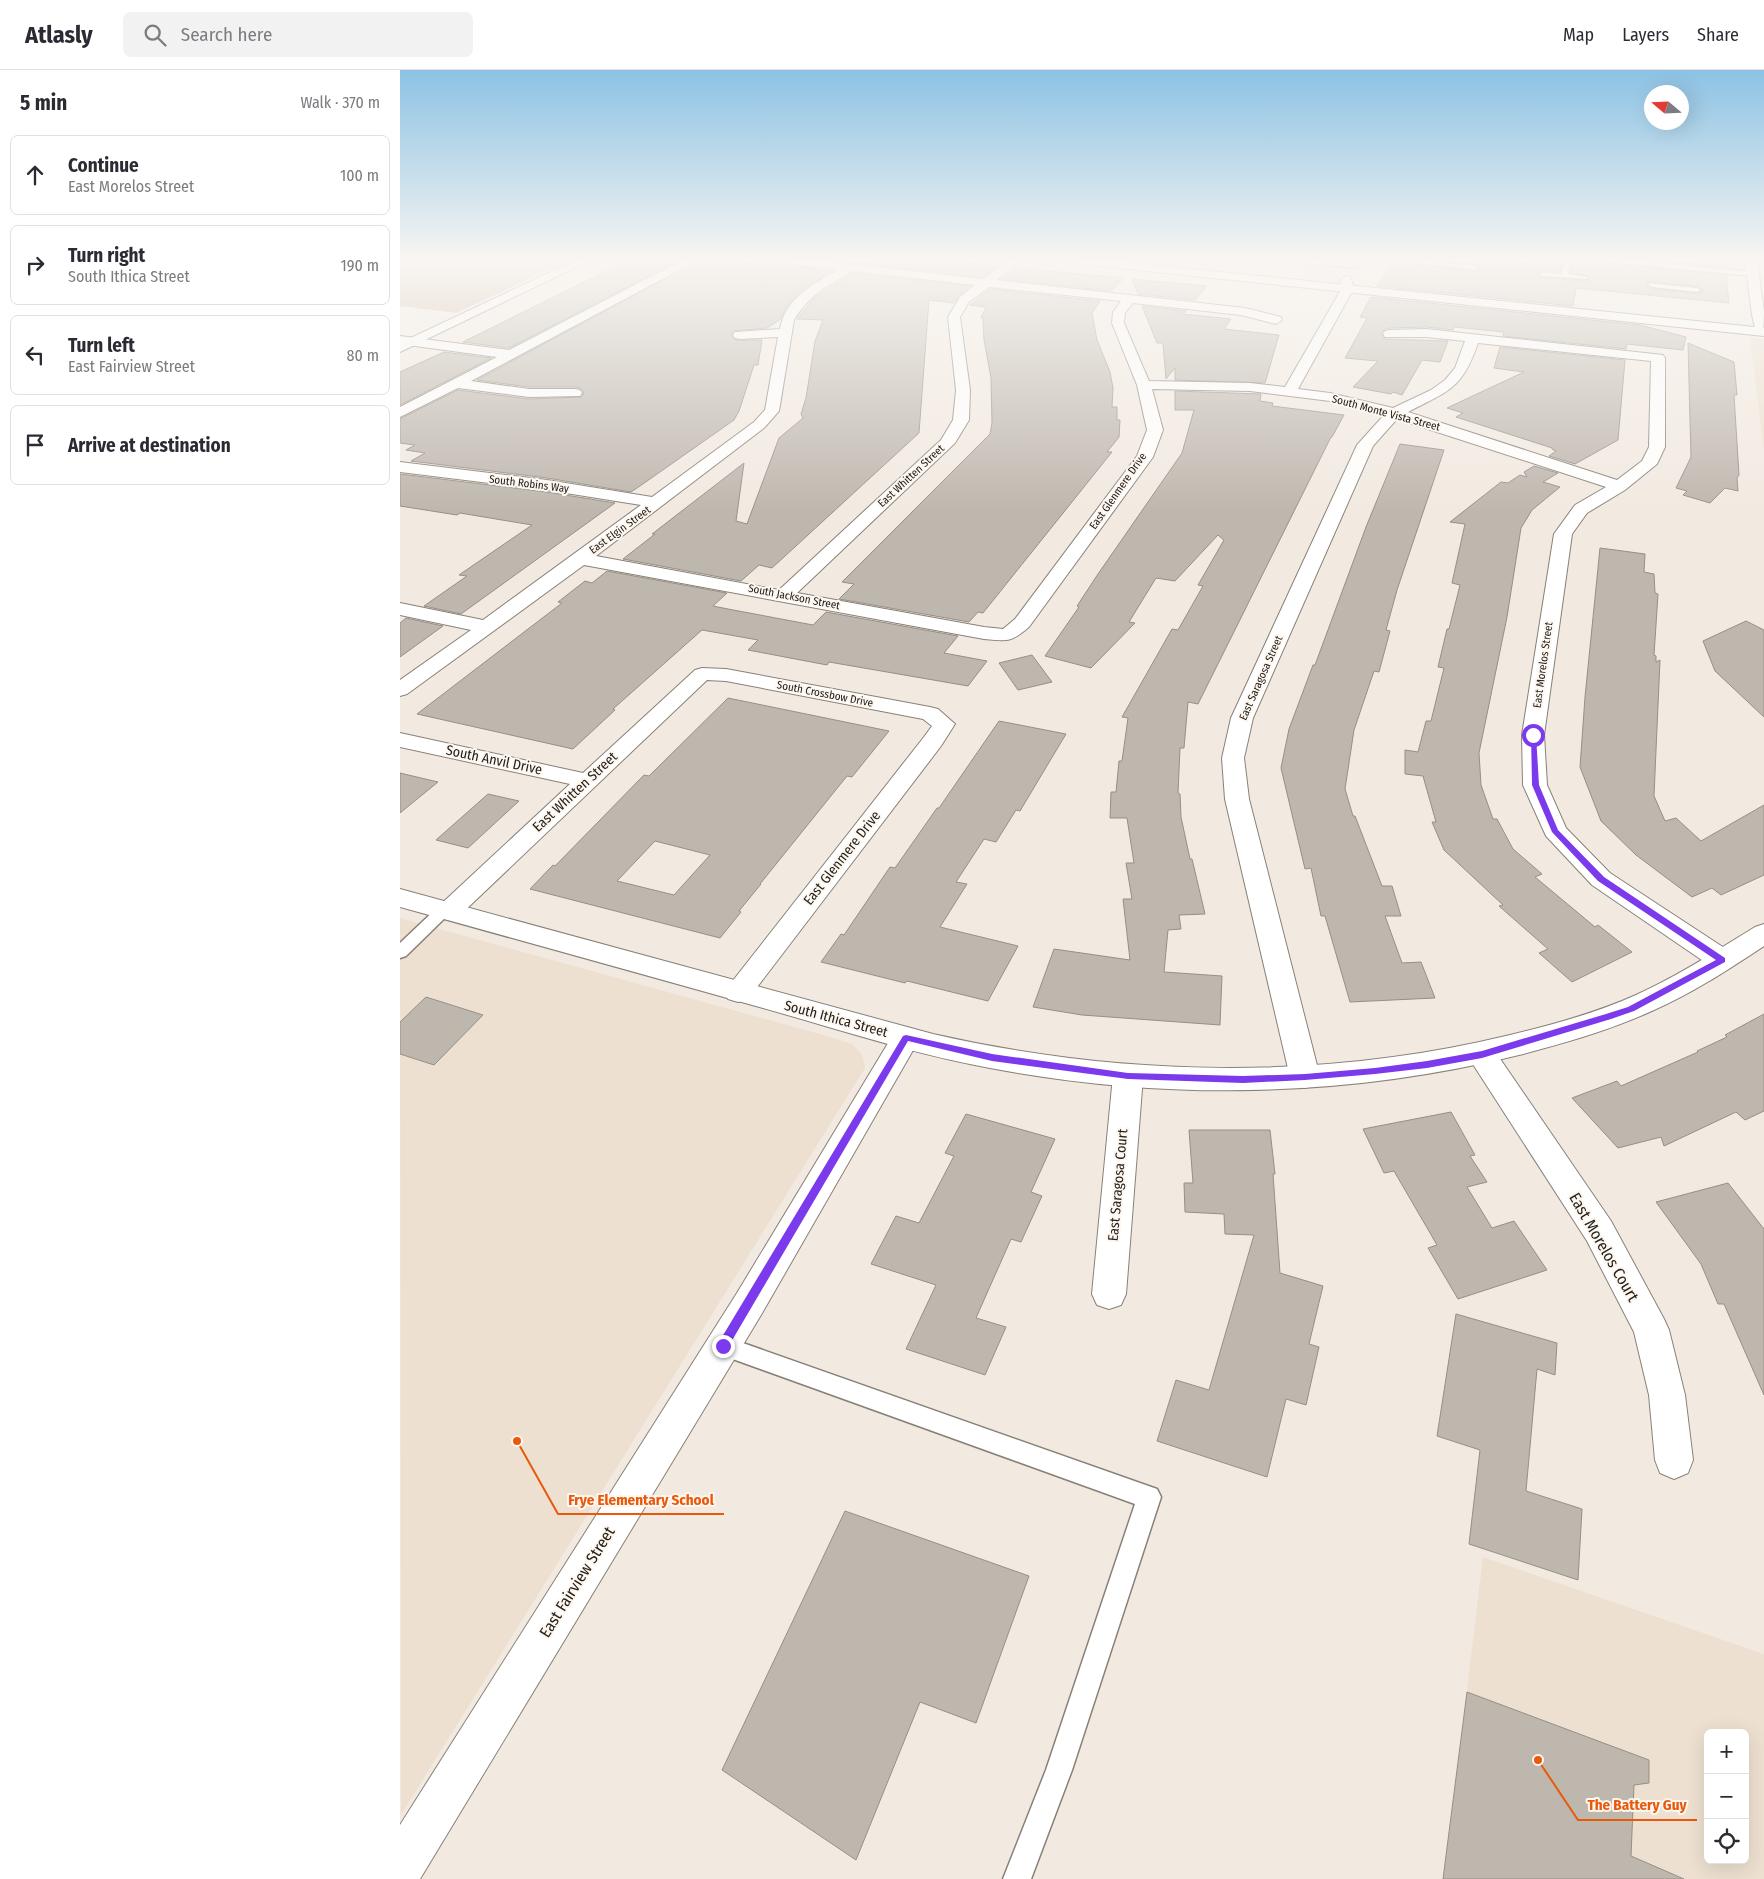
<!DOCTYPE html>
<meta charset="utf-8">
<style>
body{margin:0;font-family:"Fira Sans Condensed",sans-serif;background:#f2f2f3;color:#2b2b33}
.controls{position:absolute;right:15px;bottom:15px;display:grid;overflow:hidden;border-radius:8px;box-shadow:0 5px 20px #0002}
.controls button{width:45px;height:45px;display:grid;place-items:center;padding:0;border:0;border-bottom:1px solid #e1e1e2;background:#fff;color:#2b2b33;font:25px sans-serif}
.compass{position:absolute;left:1244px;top:15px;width:45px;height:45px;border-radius:50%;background:#fff;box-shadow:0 5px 20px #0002;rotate:289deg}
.stop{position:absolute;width:15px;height:15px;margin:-11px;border:4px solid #7c3aed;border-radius:50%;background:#fff}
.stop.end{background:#7c3aed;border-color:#fff;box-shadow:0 1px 5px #0008}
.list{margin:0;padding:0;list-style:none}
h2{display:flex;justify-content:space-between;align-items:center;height:65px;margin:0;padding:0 20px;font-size:21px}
h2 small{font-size:16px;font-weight:400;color:#7c7c81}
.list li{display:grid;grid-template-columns:32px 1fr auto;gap:15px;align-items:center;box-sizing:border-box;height:80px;margin:0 10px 10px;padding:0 10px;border:1px solid #e1e1e2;border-radius:8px}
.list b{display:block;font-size:19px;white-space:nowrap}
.list p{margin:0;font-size:16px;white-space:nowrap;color:#7c7c81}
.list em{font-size:16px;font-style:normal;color:#7c7c81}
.icon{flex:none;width:28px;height:28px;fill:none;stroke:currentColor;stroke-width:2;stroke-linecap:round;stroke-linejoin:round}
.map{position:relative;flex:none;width:1364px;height:1809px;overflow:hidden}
header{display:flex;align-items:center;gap:30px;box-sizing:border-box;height:70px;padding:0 25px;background:#fff;border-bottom:1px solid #e1e1e2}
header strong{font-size:24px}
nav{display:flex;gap:28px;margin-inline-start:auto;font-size:18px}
.search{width:350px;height:45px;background:#f2f2f3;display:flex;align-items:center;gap:12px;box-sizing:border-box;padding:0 18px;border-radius:8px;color:#7c7c81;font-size:19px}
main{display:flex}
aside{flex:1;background:#fff}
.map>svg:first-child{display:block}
.built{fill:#ede0d0;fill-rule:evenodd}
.green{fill:#cbb59a}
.building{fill:#beb7ae;stroke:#978f87;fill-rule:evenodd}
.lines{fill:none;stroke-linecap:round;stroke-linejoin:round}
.lane-casing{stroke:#888178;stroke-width:3}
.street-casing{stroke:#888178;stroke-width:2}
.secondary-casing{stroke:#888178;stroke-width:2}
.lane{fill:#fff;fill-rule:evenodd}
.street{fill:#fff;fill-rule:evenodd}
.secondary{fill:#fff;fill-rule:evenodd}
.route{fill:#7c3aed}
.labels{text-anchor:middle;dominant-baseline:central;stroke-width:4;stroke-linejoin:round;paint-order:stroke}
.far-street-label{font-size:11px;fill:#23201d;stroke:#fef7f0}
.street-label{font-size:14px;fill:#23201d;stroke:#fef7f0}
.near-street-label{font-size:16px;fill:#23201d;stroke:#fef7f0}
.leader{fill:none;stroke:#e8590c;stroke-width:2}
.callout-dot{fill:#e8590c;stroke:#fef7f0;stroke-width:2}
.callout-label{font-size:15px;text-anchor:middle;font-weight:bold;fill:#e8590c;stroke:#fef7f0;stroke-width:4;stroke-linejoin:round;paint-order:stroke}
</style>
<header>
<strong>Atlasly</strong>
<div class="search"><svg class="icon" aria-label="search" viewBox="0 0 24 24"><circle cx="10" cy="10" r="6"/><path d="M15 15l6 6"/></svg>Search here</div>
<nav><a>Map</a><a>Layers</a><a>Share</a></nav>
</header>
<main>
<aside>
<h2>5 min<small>Walk · 370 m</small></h2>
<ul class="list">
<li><svg class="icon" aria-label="ahead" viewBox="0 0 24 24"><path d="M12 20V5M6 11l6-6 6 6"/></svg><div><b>Continue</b><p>East Morelos Street</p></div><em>100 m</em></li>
<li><svg class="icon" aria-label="right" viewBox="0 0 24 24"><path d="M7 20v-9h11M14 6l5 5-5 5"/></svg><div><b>Turn right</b><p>South Ithica Street</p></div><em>190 m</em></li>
<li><svg class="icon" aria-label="left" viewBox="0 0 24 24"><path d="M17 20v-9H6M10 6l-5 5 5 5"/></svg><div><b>Turn left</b><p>East Fairview Street</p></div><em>80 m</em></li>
<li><svg class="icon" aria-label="arrive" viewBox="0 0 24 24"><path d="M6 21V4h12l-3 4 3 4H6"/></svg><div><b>Arrive at destination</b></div></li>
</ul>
</aside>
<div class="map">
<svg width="1364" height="1809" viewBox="0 0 1364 1809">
<rect width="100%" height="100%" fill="#f2eae1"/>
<g class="built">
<polygon points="771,190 970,190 959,209"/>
<polygon points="1350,268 1364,269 1364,380"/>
<polygon points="0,848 434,968 452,974 462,984 465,998 1,1745"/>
<path d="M1083,1487L1364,1584V1809H1044ZM1308,1663H1345V1790H1308Z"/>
</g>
<polygon class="green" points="0,190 170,190 56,243 0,236"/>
<g class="building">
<polygon points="229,190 279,190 109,278 63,272"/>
<polygon points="300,190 322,190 367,195 367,190 374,190 382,195 432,201 400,222 386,238 381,249 367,258 333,261 331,266 335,270 362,270 358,295 354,295 339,341 334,350 240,416 231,422 147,408 11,391 25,383 6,380 15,375 0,373 0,349 58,320 129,329 182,327 184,322 180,318 175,317 129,317 77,310"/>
<polygon points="429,190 542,190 598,196 583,207"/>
<path d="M992,190H1012L1010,192L1013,195L1076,202L1081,199L1076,194L1034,190H1164L1160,202L1142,200L1137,205L1142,208L1187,211L1189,209L1187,205L1170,202L1174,190H1203L1208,194L1326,205L1329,233L1176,218L1173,236L977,216ZM1249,211L1297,216L1303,221L1297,224L1252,219L1246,216Z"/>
<polygon points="1248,190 1325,190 1326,197"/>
<polygon points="615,198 649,201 724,208 711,221 602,209"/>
<polygon points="452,203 570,216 559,226 554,233 529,230 519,363 372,498 359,495 341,511 223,489 255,464 252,464 344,393 336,451 347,454 379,368 403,348 401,344 406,328 415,271 423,250 397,249 413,229"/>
<polygon points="732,209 807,216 795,230 738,224"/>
<polygon points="590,219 700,231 692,243 697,270 710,302 713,318 712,337 717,337 717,350 720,350 719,367 707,382 712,382 583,543 578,542 569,552 439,529 454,514 442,512 590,364 592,353 591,308 584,270 583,248 581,248 586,237 570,235"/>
<polygon points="971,227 1240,255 1286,267 1283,280 1227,274 1226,279 1103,266 1104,262 1054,257 1053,260 1026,257 990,258 985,259 981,263 985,269 1048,271 1040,292 1022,290 1002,325 993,322 991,324 953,317 978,291 945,288 967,248 960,247"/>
<polygon points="742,236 786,241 783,244 831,249 824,259 879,265 865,313 775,310 775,298 766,309 763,273 757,273"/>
<polygon points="1288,273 1334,292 1337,325 1334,325 1339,405 1337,408 1338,421 1325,418 1310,433 1283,425 1287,421 1276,418 1291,387"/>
<polygon points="1100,277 1225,290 1218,370 1175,394 1149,386 1156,381 1152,379 1152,378 1056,347 1063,343 1047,338 1124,302 1094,298"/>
<polygon points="44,282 91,288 0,335 0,302"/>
<polygon points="775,321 861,324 860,331 873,333 872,336 944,345 932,367 931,367 798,634 788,632 784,678 780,678 778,723 780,724 781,747 790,789 792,789 805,844 779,845 781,859 768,860 764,902 822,906 820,955 682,945 633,937 654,879 730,890 723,829 732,829 726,793 734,793 727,748 710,748 711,722 716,722 719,691 722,691 728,648 722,647 772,559 778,560 803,516 798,515 824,470 818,465 775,511 756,508 729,552 735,553 691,598 645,586 679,537 677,536 698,504 782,383 794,340 775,340"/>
<polygon points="1000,374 1044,380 997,520 986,560 990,561 979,602 974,601 954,660 945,719 953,746 955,746 982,816 992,816 1001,846 985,846 1002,893 1021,892 1035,928 950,932 925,846 921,846 911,798 905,799 881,698 889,659 913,595 915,595 966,457"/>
<polygon points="1134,396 1158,403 1143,412 1160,417 1132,440 1121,458 1107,547 1079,683 1081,715 1093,749 1097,749 1113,779 1142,804 1135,807 1195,857 1198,855 1232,882 1172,912 1139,883 1148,879 1099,836 1103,835 1044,780 1032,752 1036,752 1023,706 1005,704 1005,680 1018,682 1026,651 1031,651 1044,598 1038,597 1047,559 1049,559 1060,515 1052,513 1065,454 1050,452 1101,412 1108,413 1120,405 1127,407 1124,402"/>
<polygon points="0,404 147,422 215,433 61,544 24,536 67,506 59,505 132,455 60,443 57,445 0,436"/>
<polygon points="1200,478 1245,484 1244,502 1254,504 1255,523 1258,524 1254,585 1256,586 1256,592 1260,590 1254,726 1265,751 1276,748 1301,771 1364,735 1364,805 1321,825 1312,818 1292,827 1236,785 1201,751 1180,697 1185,627"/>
<polygon points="207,501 327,523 313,536 328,539 413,555 426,542 558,566 544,583 587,591 568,616 429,592 427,595 348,580 358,570 302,560 213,639 215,640 173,679 17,644 162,533 158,532 185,511 192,513"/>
<polygon points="6,548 43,556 0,587 0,553"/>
<polygon points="1346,551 1364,560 1364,647 1315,601 1303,571"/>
<polygon points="632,585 652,612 618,620 599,593"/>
<path d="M328,628L489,661L452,707L447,706L360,814H361L339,841L341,842L320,868L130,819L153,795L155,796L244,705L249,706ZM255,771L310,785L274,825L217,811Z"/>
<polygon points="599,651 666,664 620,741 616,740 596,772 584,769 556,812 567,814 540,857 618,876 588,931 507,911 505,913 421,892 441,864 444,865 490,797 495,798 537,738 539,738"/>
<polygon points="0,703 38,712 0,743"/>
<polygon points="88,724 119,731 68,778 36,770"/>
<polygon points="26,927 83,945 34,995 0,984 0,952"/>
<polygon points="1364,944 1364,1041 1345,1050 1336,1042 1264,1076 1261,1067 1218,1078 1172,1028 1217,1011 1221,1016 1298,982 1297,981 1327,967 1325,965"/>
<polygon points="1051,1042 1075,1085 1070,1086 1087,1112 1067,1117 1092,1158 1114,1151 1147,1200 1058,1229 1028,1178 1037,1175 994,1101 984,1103 963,1059"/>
<polygon points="566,1044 655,1069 631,1122 642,1126 621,1172 611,1169 576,1248 606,1257 585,1305 506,1279 536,1215 471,1194 496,1146 519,1153 554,1086 545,1083"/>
<polygon points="789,1060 870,1060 875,1104 873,1104 880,1203 923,1216 909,1274 919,1277 906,1335 886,1329 867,1407 757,1371 776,1310 809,1320 854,1165 825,1164 824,1144 785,1142 784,1113 793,1113"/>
<polygon points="1328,1113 1364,1159 1364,1325 1324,1234 1318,1234 1301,1194 1256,1132"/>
<polygon points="1056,1244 1157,1273 1155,1305 1137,1299 1126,1421 1182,1439 1178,1510 1069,1474 1080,1380 1037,1366"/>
<polygon points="445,1441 629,1506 576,1653 520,1632 456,1790 322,1700"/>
<polygon points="1067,1622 1249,1690 1249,1713 1234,1715 1231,1786 1284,1809 1043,1809"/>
</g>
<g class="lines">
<defs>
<g id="lane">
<polygon points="888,190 955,194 958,196 955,198 891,192"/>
<polygon points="1015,190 1076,196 1079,198 1076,200 1013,193 1012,192"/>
<polygon points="1166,190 1172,190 1168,204 1187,207 1187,209 1142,206 1139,204 1142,202 1161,204"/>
<polygon points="1205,190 1229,190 1353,202 1356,204 1353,206 1208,192"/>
<polygon points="1249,213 1297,218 1301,220 1297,222 1252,217 1248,215"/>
<polygon points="44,835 49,836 52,840 49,844 6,886 0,888 0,873 39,836"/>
<polygon points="323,1266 757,1419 761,1427 672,1700 631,1809 603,1809 646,1700 735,1434 316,1283 312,1276 316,1269"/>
</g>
<g id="street">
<polygon points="283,190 298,190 71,311 129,319 175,319 180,320 182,323 180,326 129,327 58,318 0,347 0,337 97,287 0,274 0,266 109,280"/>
<path d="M376,190H413L584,209L608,190H621L597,210L845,238L881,247L882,250L876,254L841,245L733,233L725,243L724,253L749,311L850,313L885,317L942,218L940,210L946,206L950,207L954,218L898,319L930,323L993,338L1031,320L1045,310L1055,298L1065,271L1026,267H985L983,264L985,261L990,260L1026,259L1263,285L1265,288V377L1257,394L1225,420L1187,443L1172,464L1144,665L1147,715L1166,758L1210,803L1332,883L1336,890L1332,897L1322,899L1312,897L1192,815L1146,766L1123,715L1122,665L1154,464L1175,435L1206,417L997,349L973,376L853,648L844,688L849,729L920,1007L916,1015L905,1018L894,1015L890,1007L825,729L822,688L831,648L957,375L984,345L930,331L850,321L752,319L763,360L753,387L629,557C610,573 608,571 584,569L184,495L7,624L0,626V610L71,560L0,545V533L83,550L241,435L147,420L0,402V392L147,410L252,427L354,352L365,340L378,267L340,269L335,268L333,265L335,262L380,259C385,229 413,214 438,200L382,193ZM452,201L575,215L560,227L548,247L556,320L553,350L541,370L379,520L196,486L364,358L379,341L394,250C408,226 428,215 452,201ZM589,217L721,231L713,242L712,253L737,315L747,360L737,386L615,549L603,559L584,557L397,523L555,373L569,350L570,320L560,247L569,232ZM1078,273L1251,291L1249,377L1242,391L1217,410L1008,342C1048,321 1062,320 1078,273Z"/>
<polygon points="1345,190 1357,190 1364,242 1363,266 1356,262 1352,245"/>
<polygon points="302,598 326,599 530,637 538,639 555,654 541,676 348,929 338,932 328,929 324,922 524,667 532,656 523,649 326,611 307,610 58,847 49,850 40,847 36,841 40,835 170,714 0,677 0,663 183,703 295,600"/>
<polygon points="506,957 516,960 520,968 361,1245 20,1809 0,1809 0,1755 337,1223 496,960"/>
<polygon points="1082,974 1092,977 1211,1151 1264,1249 1269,1260 1285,1325 1293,1390 1288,1403 1274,1409 1260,1403 1255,1390 1249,1325 1234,1262 1187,1171 1067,985 1072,977"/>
<polygon points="728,995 739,998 743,1006 726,1224 721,1235 709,1239 697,1235 692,1224 713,1006 717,998"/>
</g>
<g id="secondary">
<polygon points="176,190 191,190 0,282 0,273"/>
<polygon points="665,190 704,190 1364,258 1364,266 671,193"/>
<path d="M0,819L533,964C722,1007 921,1011 1110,965C1152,955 1196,943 1236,925C1278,906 1316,881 1355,857L1364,854V876C1329,899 1293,923 1254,940C1211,960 1164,973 1119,985C946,1028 765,1031 590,998C513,984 438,959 363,938C242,904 121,870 0,837Z"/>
</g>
</defs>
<use href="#lane" class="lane-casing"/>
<use href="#street" class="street-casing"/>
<use href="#secondary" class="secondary-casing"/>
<use href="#lane" class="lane"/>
<use href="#street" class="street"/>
<use href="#secondary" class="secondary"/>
</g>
<linearGradient id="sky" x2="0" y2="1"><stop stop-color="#8cc2e4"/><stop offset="0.43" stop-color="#f9f6f2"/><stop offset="1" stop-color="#f9f6f2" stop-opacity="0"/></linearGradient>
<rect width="1364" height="443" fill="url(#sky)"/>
<polygon class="route" points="1131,664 1136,665 1139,715 1158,760 1204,807 1325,888 1325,892 1234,941 1211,949 1082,988 1027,998 975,1004 905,1010 843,1013 728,1009 592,991 508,971 327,1279 319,1279 318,1276 319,1272 503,966 506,965 592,984 728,1003 843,1006 905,1004 975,998 1027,991 1082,981 1206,944 1228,937 1316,890 1198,811 1152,762 1132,715"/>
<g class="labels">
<g class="far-street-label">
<text transform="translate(986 343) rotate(15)">South Monte Vista Street</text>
<text transform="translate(511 406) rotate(-43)">East Whitten Street</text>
<text transform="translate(129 414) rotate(7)">South Robins Way</text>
<text transform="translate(718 421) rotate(-55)">East Glenmere Drive</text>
<text transform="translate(220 460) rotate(-36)">East Elgin Street</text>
<text transform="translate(394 527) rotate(11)">South Jackson Street</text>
<text transform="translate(1143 595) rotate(-82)">East Morelos Street</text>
<text transform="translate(861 608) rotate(-66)">East Saragosa Street</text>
<text transform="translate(425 624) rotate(11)">South Crossbow Drive</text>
</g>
<g class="street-label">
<text transform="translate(94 690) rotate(12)">South Anvil Drive</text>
<text transform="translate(175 722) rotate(-43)">East Whitten Street</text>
<text transform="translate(442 788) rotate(-52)">East Glenmere Drive</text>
<text transform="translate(436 949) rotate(15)">South Ithica Street</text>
<text transform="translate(718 1115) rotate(-85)">East Saragosa Court</text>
</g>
<g class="near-street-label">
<text transform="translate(1204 1177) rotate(60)">East Morelos Court</text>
<text transform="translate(177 1512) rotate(-58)">East Fairview Street</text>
</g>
</g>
<path class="leader" d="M117 1371L158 1444H324M1138 1690L1178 1750H1297"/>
<g class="callout-dot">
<circle cx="117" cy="1371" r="5"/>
<circle cx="1138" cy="1690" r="5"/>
</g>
<g class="callout-label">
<text x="241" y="1435">Frye Elementary School</text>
<text x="1237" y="1740">The Battery Guy</text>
</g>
</svg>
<div class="controls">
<button>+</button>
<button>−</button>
<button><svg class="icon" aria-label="locate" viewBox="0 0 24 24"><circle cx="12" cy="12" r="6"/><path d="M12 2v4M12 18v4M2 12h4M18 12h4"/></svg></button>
</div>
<svg class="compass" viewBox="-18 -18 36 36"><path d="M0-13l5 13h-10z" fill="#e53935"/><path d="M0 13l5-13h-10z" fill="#7c7c81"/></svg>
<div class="stop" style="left:1133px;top:665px"></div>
<div class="stop end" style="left:323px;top:1276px"></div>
</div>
</main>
